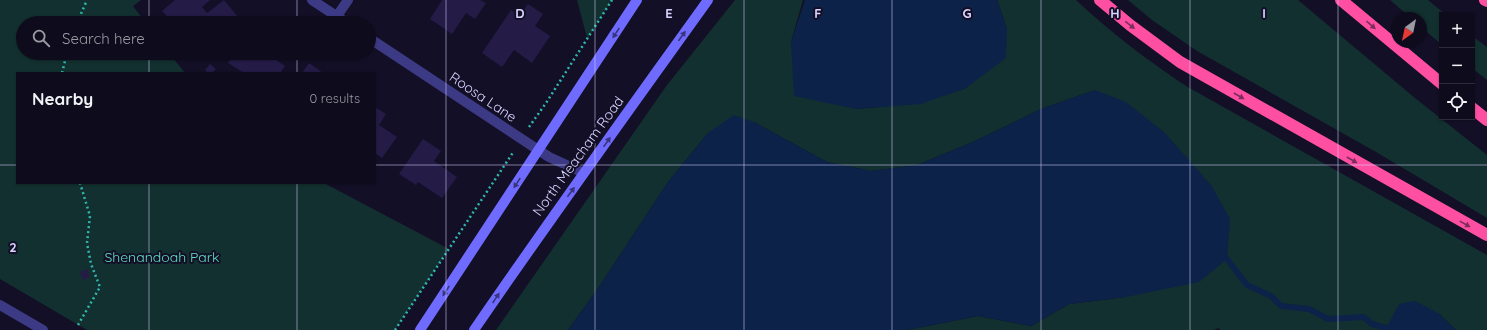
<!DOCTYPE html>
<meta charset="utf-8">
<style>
body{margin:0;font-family:Quicksand,sans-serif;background:#1c1929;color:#f1f3f6}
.controls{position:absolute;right:12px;top:12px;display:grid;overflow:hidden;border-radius:0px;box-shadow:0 1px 3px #0004}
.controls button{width:36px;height:36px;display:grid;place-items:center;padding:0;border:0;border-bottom:1px solid #2e2b3b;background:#0e0b1c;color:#f1f3f6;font:20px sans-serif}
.compass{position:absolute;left:1391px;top:12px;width:36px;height:36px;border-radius:50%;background:#0e0b1c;box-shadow:0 1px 3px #0004;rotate:213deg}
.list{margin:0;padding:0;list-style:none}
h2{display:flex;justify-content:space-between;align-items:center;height:52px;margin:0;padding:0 16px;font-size:17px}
h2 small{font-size:13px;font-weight:400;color:#9b9ba3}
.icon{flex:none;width:22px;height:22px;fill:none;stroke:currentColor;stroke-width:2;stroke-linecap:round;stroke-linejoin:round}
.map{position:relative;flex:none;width:1487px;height:330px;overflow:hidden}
.search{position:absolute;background:#0e0b1c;box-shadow:0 1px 3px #0004;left:16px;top:16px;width:360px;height:44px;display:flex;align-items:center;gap:10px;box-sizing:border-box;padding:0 14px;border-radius:22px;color:#9b9ba3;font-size:15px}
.panel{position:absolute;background:#0e0b1c;box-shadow:0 1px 3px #0004;left:16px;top:72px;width:360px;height:112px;border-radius:0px}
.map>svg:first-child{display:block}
.green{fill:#12302f}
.water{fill:#0c2248}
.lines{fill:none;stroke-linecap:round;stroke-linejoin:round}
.stream{stroke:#0c2248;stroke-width:6}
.building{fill:#241b47}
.path{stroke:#2fb8b0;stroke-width:2.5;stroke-dasharray:2 3;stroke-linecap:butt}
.street{stroke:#3d3a85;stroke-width:10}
.secondary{stroke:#6f6bff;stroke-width:10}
.highway{stroke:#ff4fa3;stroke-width:12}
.oneway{fill:#7d2c5e}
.oneway2{fill:#38347d}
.grid{fill:none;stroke:#d9d4ff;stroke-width:1;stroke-opacity:0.55}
.labels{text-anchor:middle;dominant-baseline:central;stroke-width:4;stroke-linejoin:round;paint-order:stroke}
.street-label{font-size:14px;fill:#d9d4ff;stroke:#130f26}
.park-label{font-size:14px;fill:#5fe0c0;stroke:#130f26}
.grid-label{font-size:13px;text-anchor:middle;font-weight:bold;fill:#d9d4ff;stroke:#130f26;stroke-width:4;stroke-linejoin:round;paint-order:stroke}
</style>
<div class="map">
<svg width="1487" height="330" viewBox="0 0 1487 330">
<rect width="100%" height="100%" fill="#130f26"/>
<g class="green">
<polygon points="0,0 141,0 133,6 146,23 23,23 23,53 169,53 185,73 17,73 17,183 324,183 449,249 395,330 87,330 0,279"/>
<polygon points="577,0 612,0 588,38 586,34"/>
<path d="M735,0H803L791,42L856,109L921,103L966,88L1007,29L997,0H1076C1111,33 1146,59 1186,86L1487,255V330H1456L1438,313L1385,330H1221L1218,328L1214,330H907L978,316L1031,326L1069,304L1126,297L1095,90L1041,109L973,142L917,165L871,171L827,162L754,122L708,133L668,182L599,287L568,330H496L667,85Z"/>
<polygon points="1128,0 1298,0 1415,98 1487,155 1487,218 1376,152 1197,51 1152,20"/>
<polygon points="1390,0 1428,0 1446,15 1442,15 1442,45 1421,27 1421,18 1411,18"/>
<polygon points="1472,36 1487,47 1487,80 1472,68"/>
</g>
<g class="water">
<polygon points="805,0 997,0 1007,29 1006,58 966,88 921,104 856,109 794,96 791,42"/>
<polygon points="1095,90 1126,102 1164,132 1211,185 1230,219 1227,259 1199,282 1126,297 1069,304 1031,326 978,316 907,330 568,330 599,287 668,182 708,133 734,115 754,122 827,162 871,171 917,165 973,142 1041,109"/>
<polygon points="1415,301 1438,313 1456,330 1385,330 1399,304"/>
</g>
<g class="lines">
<polyline class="stream" points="1227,259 1247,285 1271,296 1281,306 1309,309 1328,319 1364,317 1372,324 1386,328"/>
</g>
<g class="building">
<polygon points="175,0 210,0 202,7 207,13 224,0 238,17 232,23 173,23 162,11"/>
<polygon points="442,0 480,0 486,3 475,19 466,13 452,34 430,19"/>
<polygon points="528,4 543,14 535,26 550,36 532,63 514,50 502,67 482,53 511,10 520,15"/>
<polygon points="235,53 266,53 285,66 280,73 244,73 228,63"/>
<polygon points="309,63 323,73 302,73"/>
<polygon points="210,64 216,69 212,73 208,73 205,70"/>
<polygon points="375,107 386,114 379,125 397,137 382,158 375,153"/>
<polygon points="423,139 441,151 434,161 457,177 442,198 418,182 416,185 399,174"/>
<polygon points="87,269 90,277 83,280 80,272"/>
</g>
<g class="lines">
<g class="path">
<polyline points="77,23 87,0"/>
<polyline points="62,73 67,53"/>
<polyline points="529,127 546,103 612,0"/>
<polyline points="78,325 100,287 91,264 87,243 90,216 80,183"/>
<polyline points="395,330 514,151"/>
</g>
<g class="street">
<polyline points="312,0 347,23"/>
<polyline points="337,16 348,0"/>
<polyline points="369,38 549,157 584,173"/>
<polyline points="0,305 43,330"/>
</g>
<g class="secondary">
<polyline points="420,330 637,0"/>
<path d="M474,330C550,219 629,110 708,0"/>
</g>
<g class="highway">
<polyline points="1100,0 1130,25 1180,62 1487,235"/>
<polyline points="1341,0 1442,84"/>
<polyline points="1485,0 1487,1"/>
<polyline points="1472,108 1487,120"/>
</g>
</g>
<defs><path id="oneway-solid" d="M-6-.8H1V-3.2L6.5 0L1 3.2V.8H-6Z"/></defs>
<g class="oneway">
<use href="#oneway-solid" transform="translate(1130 25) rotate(38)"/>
<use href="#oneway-solid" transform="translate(1371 25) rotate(41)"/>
<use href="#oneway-solid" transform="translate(1239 96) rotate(30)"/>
<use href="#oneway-solid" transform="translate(1352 160) rotate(30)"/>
<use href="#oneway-solid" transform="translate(1465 224) rotate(29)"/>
</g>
<g class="oneway2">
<use href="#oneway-solid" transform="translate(616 33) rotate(123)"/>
<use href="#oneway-solid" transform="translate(682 36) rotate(-54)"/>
<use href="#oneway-solid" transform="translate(607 142) rotate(-55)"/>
<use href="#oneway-solid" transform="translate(517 183) rotate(123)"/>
<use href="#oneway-solid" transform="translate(571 192) rotate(-53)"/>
<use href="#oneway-solid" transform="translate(446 291) rotate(123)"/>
<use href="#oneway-solid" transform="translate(496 298) rotate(-56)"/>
</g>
<path class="grid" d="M149,0V23M297,0V23M446,0V330M595,0V330M744,0V330M892,0V330M1041,0V330M1190,0V330M1338,0V330M149,53V73M297,53V73M0,165H17M375,165H1487M149,183V330M297,183V330"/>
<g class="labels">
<g class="street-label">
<text transform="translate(483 97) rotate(34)">Roosa Lane</text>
<text transform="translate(578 156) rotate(-54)">North Meacham Road</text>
</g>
<g class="park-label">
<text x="162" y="257">Shenandoah Park</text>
</g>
</g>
<g class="grid-label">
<text x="520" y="18">D</text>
<text x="669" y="18">E</text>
<text x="818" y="18">F</text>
<text x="967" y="18">G</text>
<text x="1115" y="18">H</text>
<text x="1264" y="18">I</text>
<text x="13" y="252">2</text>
</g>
</svg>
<div class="controls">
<button>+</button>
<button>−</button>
<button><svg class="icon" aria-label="locate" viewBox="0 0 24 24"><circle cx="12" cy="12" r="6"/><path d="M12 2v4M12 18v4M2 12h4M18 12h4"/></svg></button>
</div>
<svg class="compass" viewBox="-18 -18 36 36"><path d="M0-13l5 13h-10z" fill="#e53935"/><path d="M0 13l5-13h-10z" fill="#9b9ba3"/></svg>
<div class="search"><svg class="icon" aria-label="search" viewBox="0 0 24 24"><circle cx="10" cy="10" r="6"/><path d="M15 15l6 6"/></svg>Search here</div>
<section class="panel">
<h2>Nearby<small>0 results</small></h2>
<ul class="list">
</ul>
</section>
</div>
